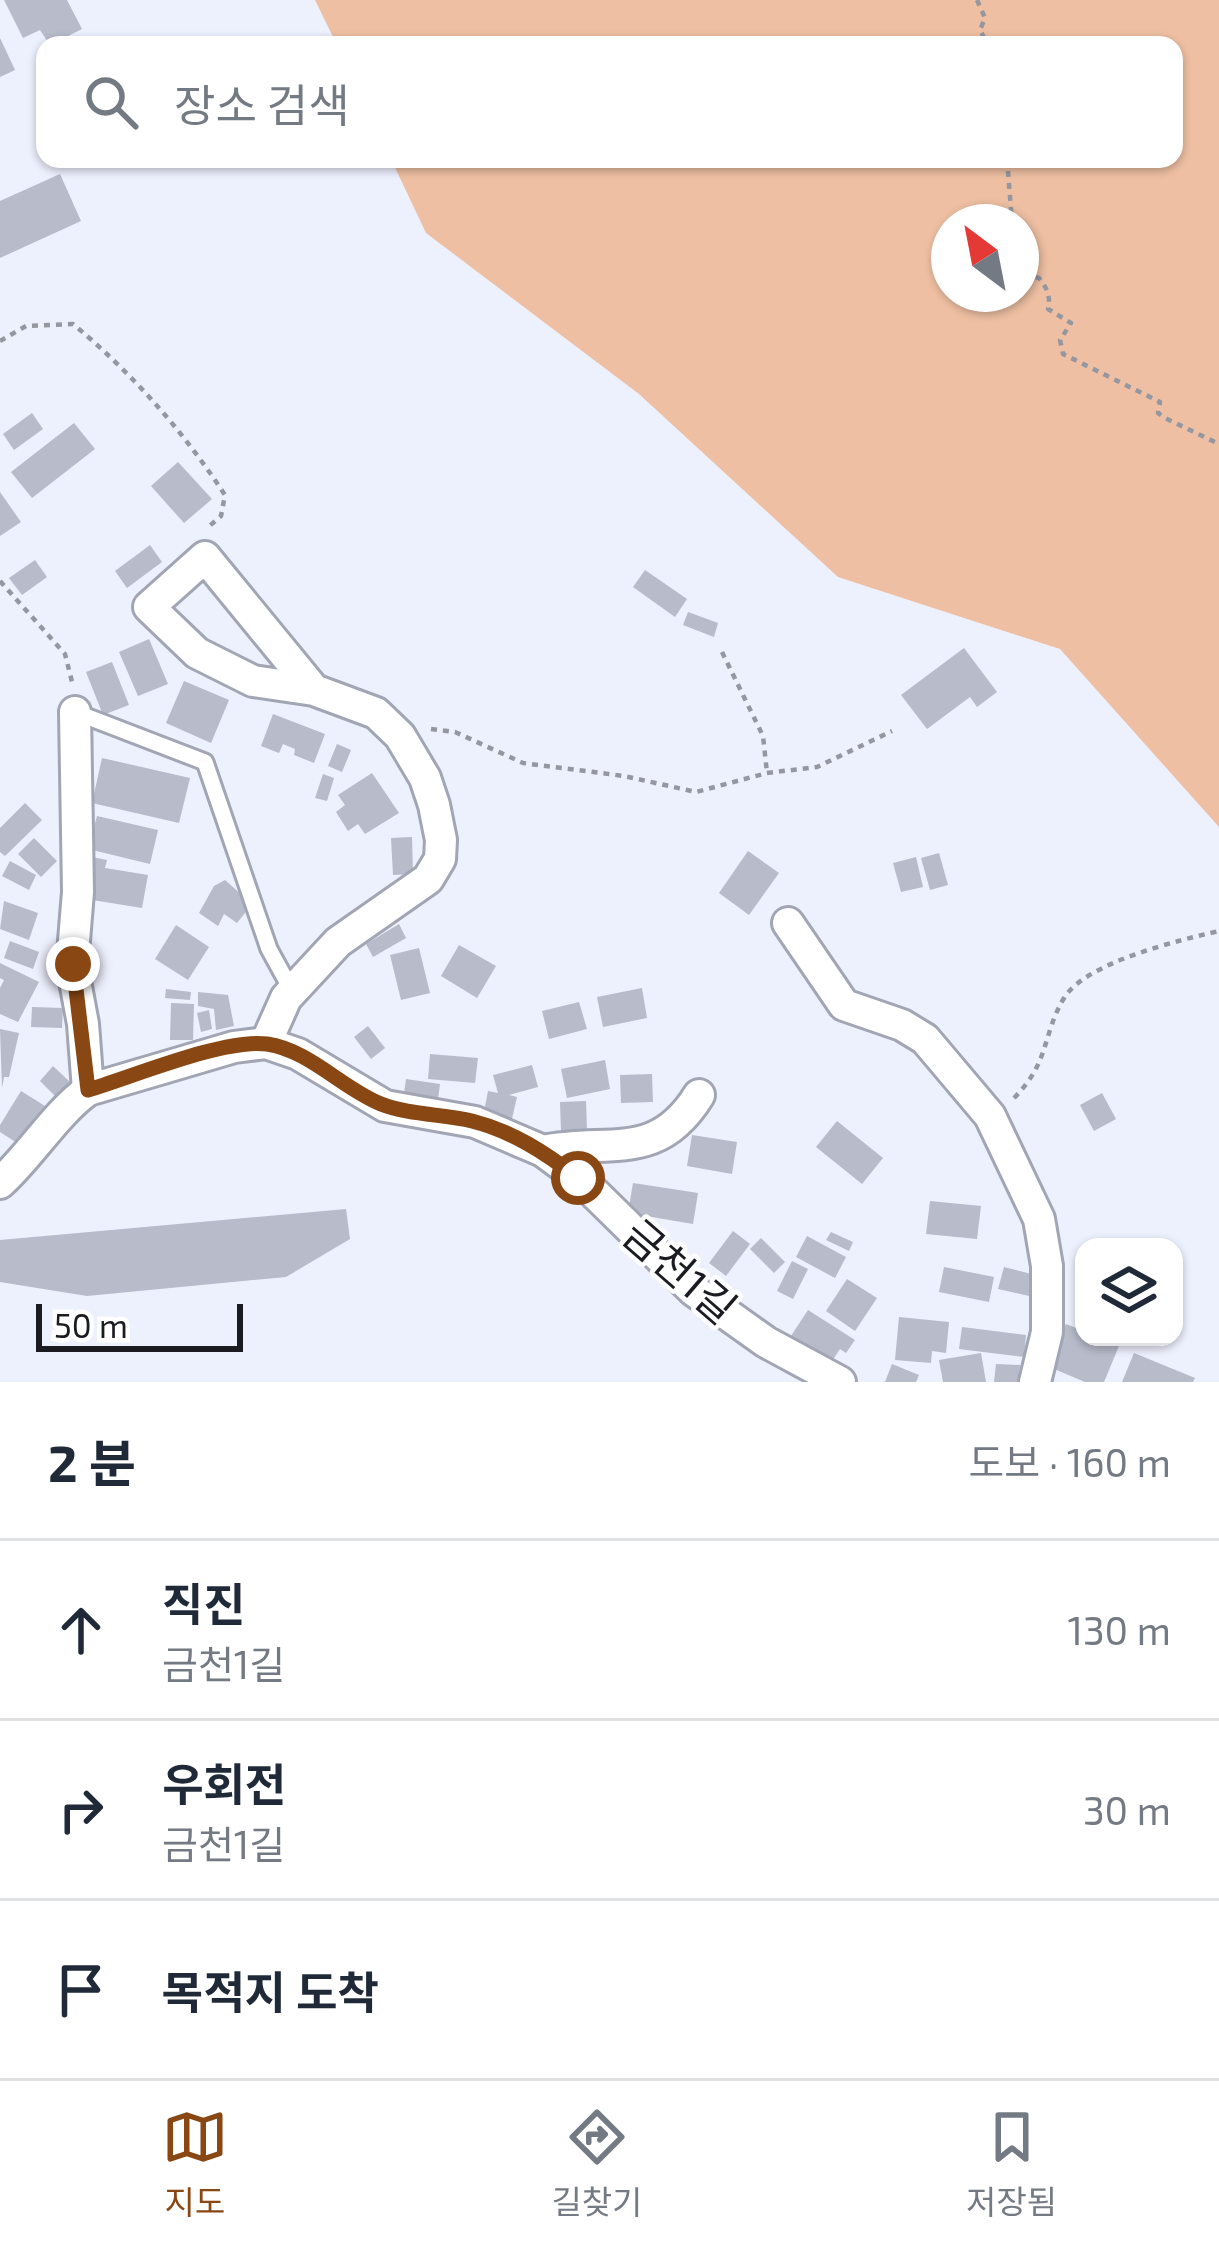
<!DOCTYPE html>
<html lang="ko">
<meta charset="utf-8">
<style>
body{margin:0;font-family:"Exo 2","Noto Sans KR",sans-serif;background:#f2f2f3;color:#1f2937}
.controls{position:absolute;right:36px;bottom:36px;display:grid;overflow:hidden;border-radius:24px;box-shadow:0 3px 9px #0004}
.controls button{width:108px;height:108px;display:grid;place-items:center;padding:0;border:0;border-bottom:3px solid #e0e1e3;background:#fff;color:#1f2937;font:60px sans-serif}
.compass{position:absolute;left:931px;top:204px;width:108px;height:108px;border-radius:50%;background:#fff;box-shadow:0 3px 9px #0004;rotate:328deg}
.scale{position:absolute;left:36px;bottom:30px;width:207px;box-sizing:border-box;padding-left:12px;border:6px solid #1b1c22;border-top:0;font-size:33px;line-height:42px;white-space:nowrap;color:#1b1c22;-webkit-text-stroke:9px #fff;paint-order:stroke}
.stop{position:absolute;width:36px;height:36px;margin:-27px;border:9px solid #894714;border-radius:50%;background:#fff}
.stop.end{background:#894714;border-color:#fff;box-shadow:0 3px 12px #0008}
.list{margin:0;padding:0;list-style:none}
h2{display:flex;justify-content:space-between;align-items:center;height:156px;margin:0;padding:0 48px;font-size:51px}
h2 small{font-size:39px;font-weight:400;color:#747a83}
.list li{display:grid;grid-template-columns:78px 1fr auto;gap:36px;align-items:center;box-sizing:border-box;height:180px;padding:0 48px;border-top:3px solid #e0e1e3}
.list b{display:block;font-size:45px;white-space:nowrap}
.list p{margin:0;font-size:39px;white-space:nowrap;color:#747a83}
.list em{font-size:39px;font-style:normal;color:#747a83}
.icon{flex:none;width:66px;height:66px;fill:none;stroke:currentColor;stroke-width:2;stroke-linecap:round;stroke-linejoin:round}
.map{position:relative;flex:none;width:1219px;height:1382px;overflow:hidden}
.search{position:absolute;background:#fff;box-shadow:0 3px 9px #0004;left:36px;right:36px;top:36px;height:132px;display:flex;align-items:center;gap:30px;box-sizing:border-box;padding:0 42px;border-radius:24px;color:#747a83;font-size:45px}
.sheet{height:696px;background:#fff}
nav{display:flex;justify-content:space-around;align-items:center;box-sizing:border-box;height:168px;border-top:3px solid #e0e1e3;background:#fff;font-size:33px;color:#747a83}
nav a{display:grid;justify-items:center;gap:6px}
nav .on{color:#894714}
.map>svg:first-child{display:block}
.green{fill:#eebfa2;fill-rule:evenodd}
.building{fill:#b7bbca}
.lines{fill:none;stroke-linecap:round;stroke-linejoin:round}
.service-casing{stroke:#a1a5b4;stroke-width:21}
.minor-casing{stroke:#a1a5b4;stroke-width:36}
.path{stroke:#9496a0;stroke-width:4.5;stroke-dasharray:6 6;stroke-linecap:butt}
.service{stroke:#fff;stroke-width:15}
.minor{stroke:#fff;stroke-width:30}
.route{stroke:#894714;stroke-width:15}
.labels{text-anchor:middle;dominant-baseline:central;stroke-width:9;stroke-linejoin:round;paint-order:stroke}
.street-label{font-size:42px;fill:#1b1c22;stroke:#fff}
</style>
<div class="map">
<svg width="1219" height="1382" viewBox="0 0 1219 1382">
<rect width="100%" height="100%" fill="#edf0fd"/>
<path class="green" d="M315,0H1219V827L1060,649L838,577L639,394L426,233L391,159H1174V45H337ZM949,222H1021V294H949Z"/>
<g class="building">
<polygon points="4,0 67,0 82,29 50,45 40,30 23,38"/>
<polygon points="0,38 15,70 0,77"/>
<polygon points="60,174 81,221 0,258 0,201"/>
<polygon points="32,413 43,429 14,450 3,434"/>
<polygon points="74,423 95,449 32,498 11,472"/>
<polygon points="178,462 212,499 184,523 151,486"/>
<polygon points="0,492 21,522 0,536"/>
<polygon points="150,545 162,562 127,588 115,571"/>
<polygon points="35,560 47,577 22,595 9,578"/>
<polygon points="645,570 687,599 675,617 633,587"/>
<polygon points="688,612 718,623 714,637 683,625"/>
<polygon points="149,639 168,684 138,696 119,652"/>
<polygon points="964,648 997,692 977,707 970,697 927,729 901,695"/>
<polygon points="112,662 129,705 103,715 86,672"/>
<polygon points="184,681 229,700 211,743 166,723"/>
<polygon points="273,714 325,734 314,763 294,755 295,749 283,744 279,753 261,746"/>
<polygon points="337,744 351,750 342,772 328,766"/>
<polygon points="102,758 190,778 179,823 92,803"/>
<polygon points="372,773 399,813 365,834 358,824 348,831 336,812 345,805 338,795"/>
<polygon points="323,774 334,778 327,801 315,798"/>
<polygon points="25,803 42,820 5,856 0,852 0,828"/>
<polygon points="97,816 158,830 150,864 88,849"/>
<polygon points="412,837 413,874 393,875 391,838"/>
<polygon points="34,838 57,861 41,877 18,854"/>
<polygon points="748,851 779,873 749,915 719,893"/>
<polygon points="939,853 948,885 930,890 921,858"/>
<polygon points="87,856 107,860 105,868 148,875 142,908 80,898"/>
<polygon points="916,857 923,887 901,892 893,863"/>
<polygon points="10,861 36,875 29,890 2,876"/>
<polygon points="225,880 252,904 237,923 224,914 218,926 199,913 214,886"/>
<polygon points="4,901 38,913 29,940 0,929"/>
<polygon points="399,924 406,938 373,957 366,944"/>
<polygon points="176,925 209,947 188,980 155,959"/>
<polygon points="10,941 39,952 33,969 4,958"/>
<polygon points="459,945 496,966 477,998 441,976"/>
<polygon points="419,948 430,993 401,1000 390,955"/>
<polygon points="0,963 39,982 18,1022 0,1014 0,988 4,980 0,978"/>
<polygon points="642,988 647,1018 603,1027 597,997"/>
<polygon points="166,989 191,992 190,1000 165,998"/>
<polygon points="198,992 228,995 234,1026 216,1030 214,1009 198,1006"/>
<polygon points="579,1002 587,1029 549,1039 542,1011"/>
<polygon points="171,1003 194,1004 193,1040 170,1040"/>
<polygon points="32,1007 63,1008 62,1028 31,1027"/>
<polygon points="209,1010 212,1029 201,1032 197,1013"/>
<polygon points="368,1026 385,1048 371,1059 354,1037"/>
<polygon points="0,1029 19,1033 9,1077 4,1077 2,1088"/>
<polygon points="430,1054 478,1058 475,1083 428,1079"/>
<polygon points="605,1060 610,1089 567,1098 561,1069"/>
<polygon points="532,1065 538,1087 509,1095 517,1097 511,1123 483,1117 488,1091 498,1093 493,1075"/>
<polygon points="53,1066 70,1082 56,1097 40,1081"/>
<polygon points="652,1074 653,1102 621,1103 620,1075"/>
<polygon points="406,1079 440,1084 437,1106 403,1101"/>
<polygon points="21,1091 45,1106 20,1145 0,1132 0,1125"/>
<polygon points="1102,1093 1116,1119 1094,1131 1080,1105"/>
<polygon points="586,1101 587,1130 561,1131 560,1102"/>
<polygon points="837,1121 883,1158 862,1184 816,1147"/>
<polygon points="692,1135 737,1142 732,1174 687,1166"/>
<polygon points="633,1183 698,1193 693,1224 628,1213"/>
<polygon points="930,1201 981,1206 977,1239 926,1234"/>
<polygon points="346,1209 350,1239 286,1277 87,1296 0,1282 0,1240"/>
<polygon points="733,1231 750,1244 726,1276 709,1263"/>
<polygon points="831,1232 853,1242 849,1251 826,1240"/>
<polygon points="807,1236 846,1257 835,1278 796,1257"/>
<polygon points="761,1238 785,1262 774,1273 750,1249"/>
<polygon points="792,1261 808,1269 793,1299 777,1291"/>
<polygon points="944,1267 994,1277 989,1302 939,1292"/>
<polygon points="1004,1267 1035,1275 1029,1296 998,1289"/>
<polygon points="847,1279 877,1298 855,1331 826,1311"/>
<polygon points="808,1310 855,1340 846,1353 840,1349 830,1364 789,1339"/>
<polygon points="899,1317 949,1322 946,1353 932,1351 931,1363 895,1360"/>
<polygon points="1066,1324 1084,1331 1084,1337 1098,1337 1119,1346 1104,1382 1085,1382 1047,1366"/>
<polygon points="962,1327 1026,1335 1024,1357 959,1349"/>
<polygon points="981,1353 986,1382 943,1382 939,1360"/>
<polygon points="1134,1353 1195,1378 1193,1382 1122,1382"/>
<polygon points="892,1364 919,1375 916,1382 885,1382"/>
<polygon points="996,1364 1020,1365 1019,1382 994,1382"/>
</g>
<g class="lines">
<defs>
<polyline id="service" points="75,712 205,762 269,949 292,991"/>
<g id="minor">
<polyline points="75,712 78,892 72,965 83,1024 88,1090"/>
<polyline points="788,923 844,1005 902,1025 925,1039 990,1116 1039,1219 1047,1266 1047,1332 1035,1382"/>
<polyline points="266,1043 286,998 338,942 428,879 440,859 441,840 434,805 425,778 400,736 376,713 314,690 253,681 197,653 149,607 205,557 314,690"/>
<path d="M543,1151C610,1138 657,1163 699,1095"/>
<path d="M0,1183C32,1154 54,1115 88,1090L234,1047L266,1043L298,1054L385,1106L475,1122L543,1151L578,1177L693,1290L766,1342L840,1382"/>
</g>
</defs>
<use href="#service" class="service-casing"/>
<use href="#minor" class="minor-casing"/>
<g class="path">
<polyline points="977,0 985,18 980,30 988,45"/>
<polyline points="1007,159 1012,222"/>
<path d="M1021,260L1030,276L1039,278C1047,288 1051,296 1048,309L1071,323L1060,340L1063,354L1160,402L1158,413L1165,418L1219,444"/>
<path d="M0,341L26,326L73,324C132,373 183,431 225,495L221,516L206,529"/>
<polyline points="0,581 65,654 72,682"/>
<polyline points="722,652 763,736 767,773"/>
<polyline points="431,729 455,732 523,763 624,776 696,792 767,773 817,767 892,731"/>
<path d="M1014,1098C1050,1062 1042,1035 1064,998C1086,962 1180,940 1219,931"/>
</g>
<use href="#service" class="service"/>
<use href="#minor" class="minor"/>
</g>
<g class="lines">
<path class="route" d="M73,964L88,1090C132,1077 225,1038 267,1044C309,1050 343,1089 381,1104C409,1115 443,1114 472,1121C512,1131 546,1153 578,1178"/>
</g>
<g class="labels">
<g class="street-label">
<text transform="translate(681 1270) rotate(41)">금천1길</text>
</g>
</g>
</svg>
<div class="controls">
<button><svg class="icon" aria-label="layers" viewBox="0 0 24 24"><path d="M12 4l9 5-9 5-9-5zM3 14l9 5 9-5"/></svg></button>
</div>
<svg class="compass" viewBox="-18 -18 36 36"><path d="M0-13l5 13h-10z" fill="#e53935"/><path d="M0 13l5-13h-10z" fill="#747a83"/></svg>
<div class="scale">50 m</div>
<div class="stop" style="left:578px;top:1178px"></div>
<div class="stop end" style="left:73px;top:964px"></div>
<div class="search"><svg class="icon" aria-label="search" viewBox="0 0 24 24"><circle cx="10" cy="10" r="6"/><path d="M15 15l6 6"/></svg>장소 검색</div>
</div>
<section class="sheet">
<h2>2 분<small>도보 · 160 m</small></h2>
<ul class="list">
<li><svg class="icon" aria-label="ahead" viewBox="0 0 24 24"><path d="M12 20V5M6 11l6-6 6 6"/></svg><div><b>직진</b><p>금천1길</p></div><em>130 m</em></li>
<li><svg class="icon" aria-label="right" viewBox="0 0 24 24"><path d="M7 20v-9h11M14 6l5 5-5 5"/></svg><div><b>우회전</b><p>금천1길</p></div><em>30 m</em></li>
<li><svg class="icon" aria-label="arrive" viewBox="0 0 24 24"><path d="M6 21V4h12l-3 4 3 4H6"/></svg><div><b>목적지 도착</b></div></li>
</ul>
</section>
<nav>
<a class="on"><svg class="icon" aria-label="map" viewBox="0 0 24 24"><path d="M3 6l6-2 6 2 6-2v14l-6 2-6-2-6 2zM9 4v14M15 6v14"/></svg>지도</a>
<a><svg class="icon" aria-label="directions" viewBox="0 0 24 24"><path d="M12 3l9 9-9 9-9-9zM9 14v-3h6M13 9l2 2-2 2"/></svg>길찾기</a>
<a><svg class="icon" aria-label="saved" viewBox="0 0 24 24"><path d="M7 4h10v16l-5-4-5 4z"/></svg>저장됨</a>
</nav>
